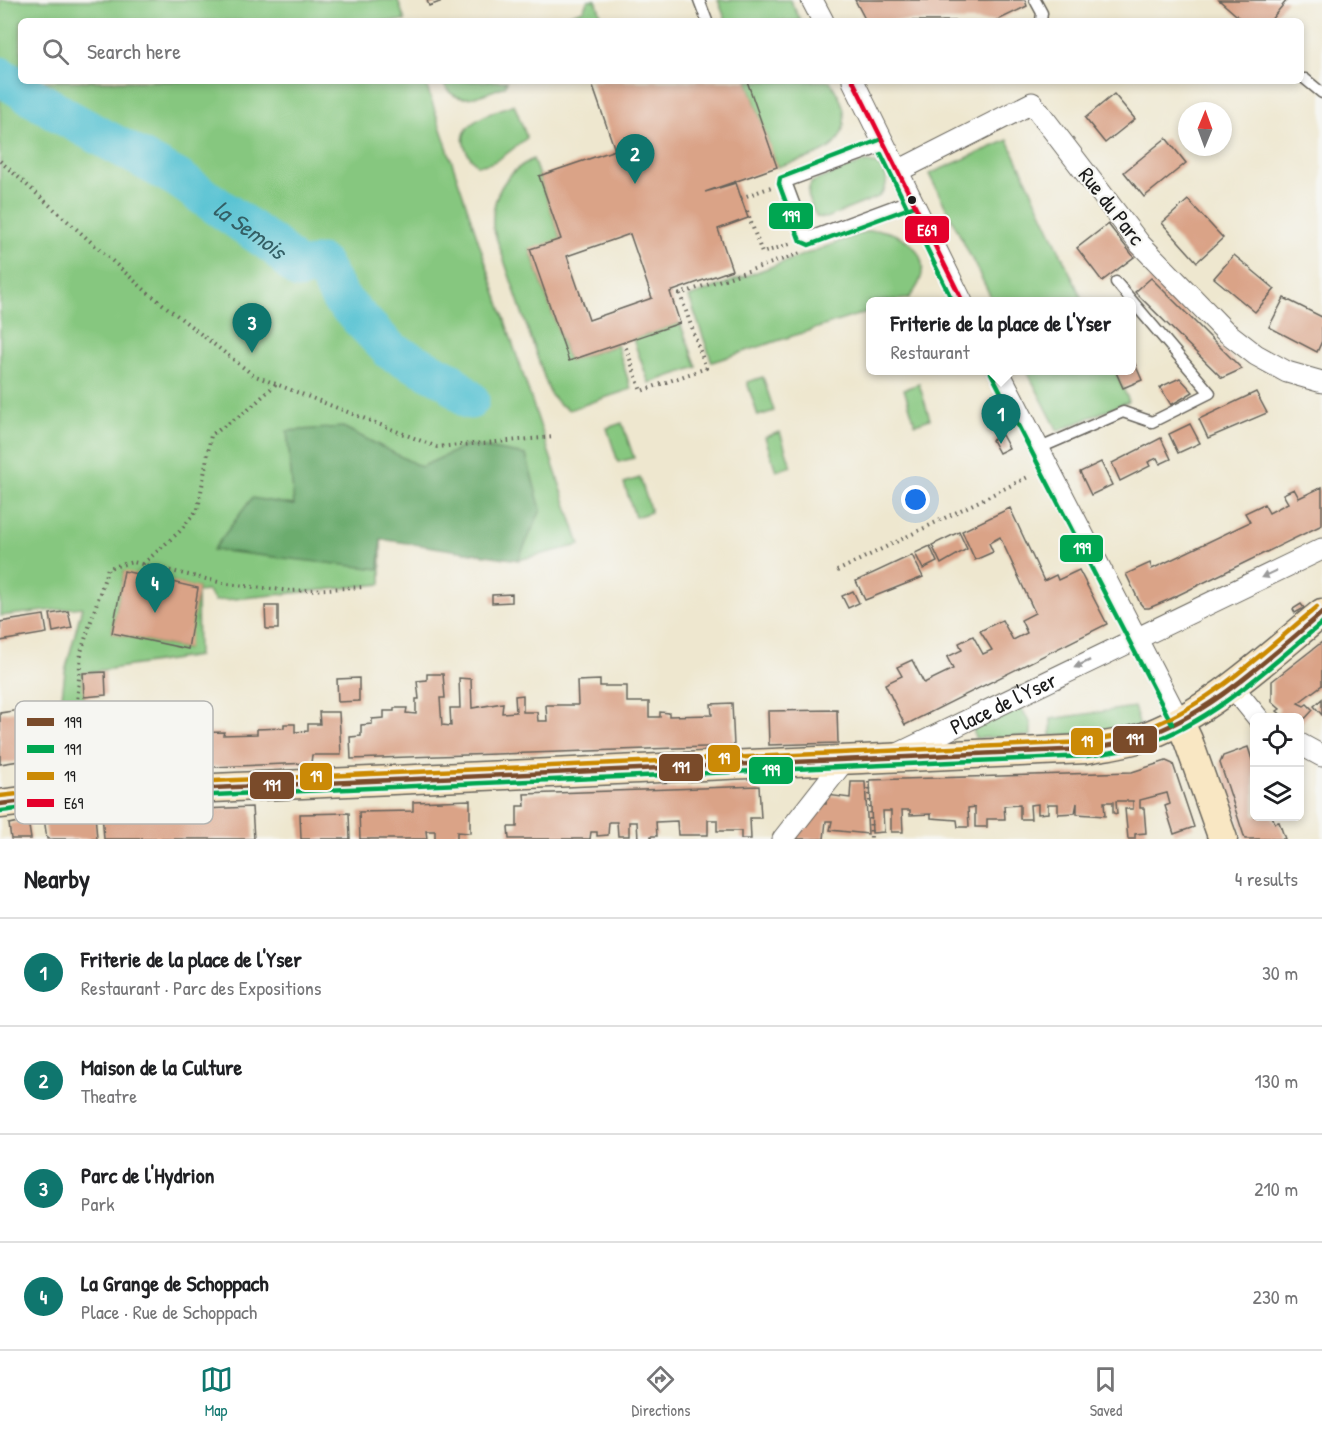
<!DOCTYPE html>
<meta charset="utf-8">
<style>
body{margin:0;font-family:"Patrick Hand",sans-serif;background:#f6f6f6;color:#202124}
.controls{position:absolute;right:18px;bottom:18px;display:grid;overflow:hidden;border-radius:9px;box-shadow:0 3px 9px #0003}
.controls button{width:54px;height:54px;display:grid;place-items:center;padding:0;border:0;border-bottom:2px solid #e0e0e0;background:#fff;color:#202124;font:30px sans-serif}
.compass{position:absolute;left:1178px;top:102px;width:54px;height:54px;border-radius:50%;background:#fff;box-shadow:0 3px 9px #0003;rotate:1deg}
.you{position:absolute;left:916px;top:500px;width:21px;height:21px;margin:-15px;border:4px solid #fff;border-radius:50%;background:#1a73e8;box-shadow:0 0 0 9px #1a73e833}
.badge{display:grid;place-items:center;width:39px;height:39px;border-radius:50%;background:#0f766e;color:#fff;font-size:20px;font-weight:700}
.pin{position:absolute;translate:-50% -50px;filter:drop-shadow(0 2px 3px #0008)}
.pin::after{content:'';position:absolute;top:32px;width:21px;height:18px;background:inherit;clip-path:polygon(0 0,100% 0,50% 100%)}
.popup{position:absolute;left:866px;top:297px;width:270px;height:78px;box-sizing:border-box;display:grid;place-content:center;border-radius:9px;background:#fff;filter:drop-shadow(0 2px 4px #0005);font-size:20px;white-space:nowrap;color:#757577}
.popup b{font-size:22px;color:#202124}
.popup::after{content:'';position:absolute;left:50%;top:100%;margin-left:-12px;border:12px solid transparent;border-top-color:#fff}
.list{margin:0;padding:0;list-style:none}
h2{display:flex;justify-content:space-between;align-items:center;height:78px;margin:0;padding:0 24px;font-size:26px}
h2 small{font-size:20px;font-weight:400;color:#757577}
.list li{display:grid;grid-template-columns:39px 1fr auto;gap:18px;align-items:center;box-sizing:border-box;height:108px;padding:0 24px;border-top:2px solid #e0e0e0}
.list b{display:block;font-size:22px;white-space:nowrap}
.list p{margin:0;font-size:20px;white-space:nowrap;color:#757577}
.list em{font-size:20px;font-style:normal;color:#757577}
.icon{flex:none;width:33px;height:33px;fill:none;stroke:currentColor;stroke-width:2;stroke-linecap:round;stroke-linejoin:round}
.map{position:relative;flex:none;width:1322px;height:839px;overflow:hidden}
.search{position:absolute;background:#fff;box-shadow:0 3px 9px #0003;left:18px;right:18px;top:18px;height:66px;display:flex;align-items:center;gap:15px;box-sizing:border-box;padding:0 21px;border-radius:9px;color:#757577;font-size:22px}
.sheet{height:510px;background:#fff}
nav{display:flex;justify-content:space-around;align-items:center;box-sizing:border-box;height:84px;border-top:2px solid #e0e0e0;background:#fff;font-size:16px;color:#757577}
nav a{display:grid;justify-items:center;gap:3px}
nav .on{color:#0f766e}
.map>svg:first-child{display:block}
.green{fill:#86c77f;stroke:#51724e;stroke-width:1.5}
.forest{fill:#6cac6e;stroke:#446445;stroke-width:1.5}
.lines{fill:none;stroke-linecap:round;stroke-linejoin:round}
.river{stroke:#58c3d3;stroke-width:39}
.building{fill:#daa387;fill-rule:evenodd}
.lane-casing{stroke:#66635b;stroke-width:13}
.street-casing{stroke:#66635b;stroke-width:23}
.secondary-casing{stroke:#66635b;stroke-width:31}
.path{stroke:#66635b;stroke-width:4;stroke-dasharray:1.5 4.5;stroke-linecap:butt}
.lane{stroke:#fff;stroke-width:10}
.street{stroke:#fff;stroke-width:21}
.secondary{stroke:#f9e7c3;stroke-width:28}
.bus-1-casing{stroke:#f6f6f2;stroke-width:9}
.bus-2-casing{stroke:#f6f6f2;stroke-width:9}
.bus-3-casing{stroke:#f6f6f2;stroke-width:9}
.bus-4-casing{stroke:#f6f6f2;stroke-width:9}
.bus-1{stroke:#7a4b2a;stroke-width:4.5}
.bus-2{stroke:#00a651;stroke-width:4.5}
.bus-3{stroke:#cb8a06;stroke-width:4.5}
.bus-4{stroke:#e4002b;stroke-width:4.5}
.oneway{fill:#999}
.bus-dot{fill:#1c1c1c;stroke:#f6f6f2;stroke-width:2}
.labels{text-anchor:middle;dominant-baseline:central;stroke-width:4.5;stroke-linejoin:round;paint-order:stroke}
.street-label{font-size:22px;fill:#1c1c1c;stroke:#f6f6f2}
.water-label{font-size:24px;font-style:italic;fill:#345f65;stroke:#f6f6f2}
.key{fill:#f6f6f2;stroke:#b5b5b2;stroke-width:1.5}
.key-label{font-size:16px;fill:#1c1c1c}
.line-badge{stroke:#f6f6f2;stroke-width:2}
.badge-label{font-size:16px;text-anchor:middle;font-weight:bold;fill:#fff}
</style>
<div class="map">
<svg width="1322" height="839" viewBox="0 0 1322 839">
<rect width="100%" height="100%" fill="#f6f6f2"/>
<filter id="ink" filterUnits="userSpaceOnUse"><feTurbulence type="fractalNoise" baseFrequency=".0167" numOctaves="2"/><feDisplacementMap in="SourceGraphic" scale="12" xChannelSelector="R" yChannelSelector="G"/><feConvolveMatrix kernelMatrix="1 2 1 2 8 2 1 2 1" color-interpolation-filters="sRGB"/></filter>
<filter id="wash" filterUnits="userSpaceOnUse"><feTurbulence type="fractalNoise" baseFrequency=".008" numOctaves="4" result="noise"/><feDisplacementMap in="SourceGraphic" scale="24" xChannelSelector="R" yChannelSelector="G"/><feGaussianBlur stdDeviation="1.35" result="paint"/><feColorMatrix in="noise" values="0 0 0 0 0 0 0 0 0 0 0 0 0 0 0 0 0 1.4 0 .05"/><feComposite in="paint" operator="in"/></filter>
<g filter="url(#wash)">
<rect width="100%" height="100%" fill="#eee7cf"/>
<g class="green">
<polygon points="0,0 398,0 405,21 21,21 21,81 425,81 580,545 518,560 381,494 381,584 215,601 207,591 197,592 198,588 124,572 112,633 187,649 197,593 198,656 83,673 87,772 73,773 61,704 65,672 82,607 0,616"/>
<polygon points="588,0 596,0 603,21 552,21 583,10"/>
<polygon points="718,0 790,0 801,21 726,21"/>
<path d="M443,81H507L505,86C484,94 454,111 443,81Z"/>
<path d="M747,81H830C835,90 843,101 844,111C849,154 808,157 777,167Z"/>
<path d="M514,104L527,138C511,149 497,166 477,165C441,127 484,116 514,104Z"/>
<polygon points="1008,140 1083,301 993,301 929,174"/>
<path d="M533,159L561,239L530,250L569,361L617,345L631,389L569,410L559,404L550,394L493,228C491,196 504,173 533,159Z"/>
<path d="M864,162C886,161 894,183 878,197L826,218L817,217C810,206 804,193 812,182Z"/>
<path d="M880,230C919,238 937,267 908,299L870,302V311L712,362L689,297L868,231Z"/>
<polygon points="680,323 697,367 649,383 633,339"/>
<polygon points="1027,371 1115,371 1129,401 1058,431"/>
<polygon points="763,377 774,411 758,416 747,382"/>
<polygon points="919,384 930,419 915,424 904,389"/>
<polygon points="622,423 634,458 618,462 607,428"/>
<polygon points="780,432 791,466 776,471 765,437"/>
<polygon points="640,478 651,512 635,517 624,483"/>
<polygon points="1019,704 1031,724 1031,736 975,738 973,728"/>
<polygon points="1134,707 1140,726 1117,732 1051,736 1051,719"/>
</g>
<polygon class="forest" points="343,427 421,467 468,445 526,455 541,510 518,560 381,539 379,569 213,550 252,498 294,505 287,431"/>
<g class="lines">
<path class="river" id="s1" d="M0,76L67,118L177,178L276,247L299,270L321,264L340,298L391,351L448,380L470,400"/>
</g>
<g id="blocks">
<g class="building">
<polygon points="427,0 445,0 429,6"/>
<polygon points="855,0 1025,0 1027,6 996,21 866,21"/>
<polygon points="1219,0 1287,0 1270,21 1243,21"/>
<path d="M591,81H747L777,167L705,192L736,183L748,218L718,229L732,270L670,292L680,323L569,361L530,249L561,239L539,176L615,150ZM630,234L652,298L589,320L567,256Z"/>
<polygon points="1114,94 1135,119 1105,143 1085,118"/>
<polygon points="1166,138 1186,163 1144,197 1124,172"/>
<polygon points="1188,200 1223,238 1197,262 1162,223"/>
<polygon points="1108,224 1134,257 1102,281 1077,248"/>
<polygon points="1234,255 1275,289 1255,312 1214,278"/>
<polygon points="1151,278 1242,369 1222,378 1135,292"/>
<polygon points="1284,298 1322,317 1322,341 1317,352 1269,327"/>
<polygon points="1132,357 1142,380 1123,388 1115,370 1132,370"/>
<polygon points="1180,378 1193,392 1171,405 1160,387"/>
<polygon points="1256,392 1267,413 1208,438 1199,419"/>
<polygon points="1190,424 1200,443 1178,453 1169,434"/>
<polygon points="1002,435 1009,448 999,453 992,440"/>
<polygon points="1161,438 1171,459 1160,464 1157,458 1148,462 1150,466 1120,481 1112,463"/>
<polygon points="1101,462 1112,485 1091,495 1080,472"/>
<polygon points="1322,487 1322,525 1168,600 1149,608 1144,608 1140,603 1126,574 1150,563 1152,569 1250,522 1245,513 1264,504 1269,513 1288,503 1283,494 1294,489 1299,498"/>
<polygon points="1010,508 1044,581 1056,575 1058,580 1079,570 1107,624 905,725 885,684 902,676 897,667 912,660 924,683 953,669 947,657 962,650 959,643 973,636 983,654 992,650 980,631 1002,620 1013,640 1027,633 1021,620 1035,613 1000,537 989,543 993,552 975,560 962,531"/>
<polygon points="959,532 967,549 941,564 932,545"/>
<polygon points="930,546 937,562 923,569 915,553"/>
<polygon points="912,555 923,577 865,600 856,581"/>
<polygon points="124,571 198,588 188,649 112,633"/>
<polygon points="853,591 859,603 848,608 842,596"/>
<polygon points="512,594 512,602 492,603 492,595"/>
<polygon points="1301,604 1304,608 1295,613 1293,609"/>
<polygon points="265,606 278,606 278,629 266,629"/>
<polygon points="68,611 72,628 53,632 50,614"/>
<polygon points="44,615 47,633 0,641 0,622"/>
<polygon points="1322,642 1322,685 1298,703 1304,706 1307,704 1313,710 1300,724 1299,717 1284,717 1277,711 1280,709 1272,702 1272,681"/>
<polygon points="105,672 106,695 84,697 83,673"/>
<polygon points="427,674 443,674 445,698 440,698 442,725 451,726 450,708 460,708 459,678 471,679 472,708 503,703 502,713 516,712 515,696 523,695 523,712 537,712 538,721 547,721 546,705 578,705 577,681 600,680 600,686 627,686 627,702 649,702 649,717 660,717 660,712 669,713 669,716 712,715 711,704 732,703 734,746 351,759 350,737 361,736 361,725 372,724 372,719 384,718 384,711 394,711 394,708 407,708 406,713 416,714 416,699 419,699 417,681 427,680"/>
<polygon points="359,678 359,701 338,702 337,679"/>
<polygon points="1322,699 1322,715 1314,706"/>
<polygon points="61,704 69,753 0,764 0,713"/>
<polygon points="837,710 838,743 769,745 768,711"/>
<polygon points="319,712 339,712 341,755 312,755 311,763 87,772 85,736 224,732 223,735 257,734 257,729 284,728 284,724 295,724 295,732 308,731 308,724 320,724"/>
<polygon points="1248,747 1254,766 1254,816 1272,816 1275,823 1279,822 1285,839 1245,839 1220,763 1223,756"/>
<polygon points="1166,761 1173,764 1194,827 1174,834 1165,806 1170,804 1167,793 1140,800 1140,808 1144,808 1146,833 1135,834 1135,839 1128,839 1125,809 1133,809 1133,801 1116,801 1117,814 1113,813 1113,802 1104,802 1105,816 1077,814 1077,803 1075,813 1058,814 1058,804 1048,804 1048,813 1038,814 1038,804 1030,805 1031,819 1020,819 1020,805 1004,806 1005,819 987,819 987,827 975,827 975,807 968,808 969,827 958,827 957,820 931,818 931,814 910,815 910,810 902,810 903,832 891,832 891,811 883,811 884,832 872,833 870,780 1132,772"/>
<polygon points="851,782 865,782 868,834 830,830 832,821 826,821 824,839 794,839 820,804 826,804 827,795 850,798"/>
<polygon points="759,786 761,818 750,818 751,839 741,839 741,831 717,831 717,820 708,820 708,835 678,835 677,821 656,822 657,836 651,836 651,839 638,839 637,822 629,822 629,836 618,836 617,822 609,822 608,835 597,836 597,832 591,832 590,839 509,839 508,827 517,827 517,806 525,806 524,794"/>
<polygon points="470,800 470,833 457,832 457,839 435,839 435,831 426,831 427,839 360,839 359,812 413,811 413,802"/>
<polygon points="252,807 254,839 104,839 102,813"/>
<polygon points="349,813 350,839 301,839 300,814"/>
<polygon points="95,814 97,839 47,839 44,818"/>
<polygon points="28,820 31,839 11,839 9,824"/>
</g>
</g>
</g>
<g filter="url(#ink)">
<use href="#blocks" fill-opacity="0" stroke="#66635b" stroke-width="1.5"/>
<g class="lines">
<defs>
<g id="lane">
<polyline points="699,0 707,21"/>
<polyline points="1035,0 1042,13 1041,21"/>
<polyline points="1305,79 1322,93"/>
<polyline points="885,146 786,182 807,238 912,199"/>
<polyline points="1040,448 1123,412 1152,422 1210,393 1116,282"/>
</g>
<g id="street">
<polyline points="812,0 823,21"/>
<polyline points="853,81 962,302"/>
<polyline points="898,171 1032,103 1140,244 1225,331 1256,355 1287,372 1322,382"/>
<polyline points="998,370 1179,721"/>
<polyline points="1232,686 1258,718"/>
<polyline points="1300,744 1322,756"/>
<path id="s2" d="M898,754L1322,549"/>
<polyline points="783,839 844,761"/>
</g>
<g id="secondary">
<polyline points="1179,721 1188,740 1223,839"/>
<path d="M0,804L80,794L1086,749C1107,745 1130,743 1149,735C1212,711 1270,655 1322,613"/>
</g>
</defs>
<use href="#lane" class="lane-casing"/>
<use href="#street" class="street-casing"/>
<use href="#secondary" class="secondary-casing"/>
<g class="path">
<polyline points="0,161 146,291 253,375 437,447 555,437"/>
<polyline points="741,198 774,186"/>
<polyline points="747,211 762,253 793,243"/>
<polyline points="624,342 641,391 706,368 680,294 801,253"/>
<polyline points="143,564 179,532 198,509 211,435 248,410 276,384"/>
<polyline points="837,571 1030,476"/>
<polyline points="78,770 75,729 81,652 108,568 133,562 227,584 291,591 364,587"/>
<polyline points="869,782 871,839"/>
</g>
<use href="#lane" class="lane"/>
<use href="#street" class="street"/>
<use href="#secondary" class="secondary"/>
<defs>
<path id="bus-1" d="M0,804L80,794L1086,749C1104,746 1123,744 1140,738C1210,715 1267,659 1322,613"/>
<g id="bus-2">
<polyline points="882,139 780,178 779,184 800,241 809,245 915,206"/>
<polyline points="881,154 953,302"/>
<polyline points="991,373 1172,724"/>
<path d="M1,811L81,801L1087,756C1107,753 1127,751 1146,744C1213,721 1268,668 1322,623"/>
</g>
<path id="bus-3" d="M0,796L80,787L1085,742C1103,738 1122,736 1140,731C1208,707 1263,652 1317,607"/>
<polyline id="bus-4" points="853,81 961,298"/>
</defs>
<use href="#bus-1" class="bus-1-casing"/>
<use href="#bus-2" class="bus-2-casing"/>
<use href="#bus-3" class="bus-3-casing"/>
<use href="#bus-4" class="bus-4-casing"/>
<use href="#bus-1" class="bus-1"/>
<use href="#bus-2" class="bus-2"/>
<use href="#bus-3" class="bus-3"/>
<use href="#bus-4" class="bus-4"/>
</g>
<defs><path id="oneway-solid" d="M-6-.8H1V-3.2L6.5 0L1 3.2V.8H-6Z" transform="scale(1.5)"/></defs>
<g class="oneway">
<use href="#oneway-solid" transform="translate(1269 574) rotate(155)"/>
<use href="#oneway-solid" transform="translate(1082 664) rotate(154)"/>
</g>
</g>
<circle class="bus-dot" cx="912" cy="200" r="5"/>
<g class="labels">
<g class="street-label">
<text transform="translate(1112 206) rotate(52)">Rue du Parc</text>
<text stroke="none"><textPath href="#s2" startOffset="117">Place de l'Yser</textPath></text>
</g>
<g class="water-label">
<text stroke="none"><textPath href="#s1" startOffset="294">la Semois</textPath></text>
</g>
</g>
<rect x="15" y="701" width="198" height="123" rx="9" class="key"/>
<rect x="27" y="718" width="27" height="8" fill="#7a4b2a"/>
<rect x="27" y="745" width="27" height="8" fill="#00a651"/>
<rect x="27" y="772" width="27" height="8" fill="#cb8a06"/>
<rect x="27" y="799" width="27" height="8" fill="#e4002b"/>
<g class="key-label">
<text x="64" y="728">199</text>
<text x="64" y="755">191</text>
<text x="64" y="782">19</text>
<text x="64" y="809">E69</text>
</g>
<g class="line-badge">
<rect x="768" y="202" width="46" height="28" rx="6" fill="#00a651"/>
<rect x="904" y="215" width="46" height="29" rx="6" fill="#e4002b"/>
<rect x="1059" y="534" width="45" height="29" rx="6" fill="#00a651"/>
<rect x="1112" y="725" width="46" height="29" rx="6" fill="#7a4b2a"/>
<rect x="1070" y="727" width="34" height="29" rx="6" fill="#cb8a06"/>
<rect x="707" y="744" width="34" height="29" rx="6" fill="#cb8a06"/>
<rect x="658" y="753" width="46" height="29" rx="6" fill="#7a4b2a"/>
<rect x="748" y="756" width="46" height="29" rx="6" fill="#00a651"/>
<rect x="299" y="762" width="34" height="29" rx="6" fill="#cb8a06"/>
<rect x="249" y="771" width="46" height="29" rx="6" fill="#7a4b2a"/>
</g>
<g class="badge-label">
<text x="791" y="222">199</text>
<text x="927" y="236">E69</text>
<text x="1082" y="554">199</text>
<text x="1135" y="745">191</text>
<text x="1087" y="747">19</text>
<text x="724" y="764">19</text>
<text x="681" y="773">191</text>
<text x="771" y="776">199</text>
<text x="316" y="782">19</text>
<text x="272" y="791">191</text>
</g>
</svg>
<div class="controls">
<button><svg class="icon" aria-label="locate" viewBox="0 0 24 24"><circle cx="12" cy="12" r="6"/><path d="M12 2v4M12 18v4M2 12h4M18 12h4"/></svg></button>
<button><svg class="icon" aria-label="layers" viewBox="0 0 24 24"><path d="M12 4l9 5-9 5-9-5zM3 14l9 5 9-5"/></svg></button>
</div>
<svg class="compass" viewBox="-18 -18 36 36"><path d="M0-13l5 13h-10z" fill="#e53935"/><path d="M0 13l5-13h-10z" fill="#757577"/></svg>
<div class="you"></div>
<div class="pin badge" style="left:1001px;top:444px">1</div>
<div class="popup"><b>Friterie de la place de l'Yser</b>Restaurant</div>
<div class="pin badge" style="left:635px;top:184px">2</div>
<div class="pin badge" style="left:252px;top:353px">3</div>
<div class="pin badge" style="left:155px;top:613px">4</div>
<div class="search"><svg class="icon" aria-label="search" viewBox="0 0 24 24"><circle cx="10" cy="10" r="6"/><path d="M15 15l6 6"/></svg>Search here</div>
</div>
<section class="sheet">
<h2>Nearby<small>4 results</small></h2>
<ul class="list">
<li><span class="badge">1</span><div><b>Friterie de la place de l'Yser</b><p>Restaurant · Parc des Expositions</p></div><em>30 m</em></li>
<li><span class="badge">2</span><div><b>Maison de la Culture</b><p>Theatre</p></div><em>130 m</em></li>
<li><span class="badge">3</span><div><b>Parc de l'Hydrion</b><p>Park</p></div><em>210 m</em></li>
<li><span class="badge">4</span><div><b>La Grange de Schoppach</b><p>Place · Rue de Schoppach</p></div><em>230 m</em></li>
</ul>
</section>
<nav>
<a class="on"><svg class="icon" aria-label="map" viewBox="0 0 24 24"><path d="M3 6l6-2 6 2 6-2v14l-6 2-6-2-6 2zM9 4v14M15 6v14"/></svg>Map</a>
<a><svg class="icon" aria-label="directions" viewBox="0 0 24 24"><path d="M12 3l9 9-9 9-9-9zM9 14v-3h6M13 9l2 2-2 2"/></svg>Directions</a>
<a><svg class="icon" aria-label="saved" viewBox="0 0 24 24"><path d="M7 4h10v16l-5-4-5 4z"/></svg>Saved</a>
</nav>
